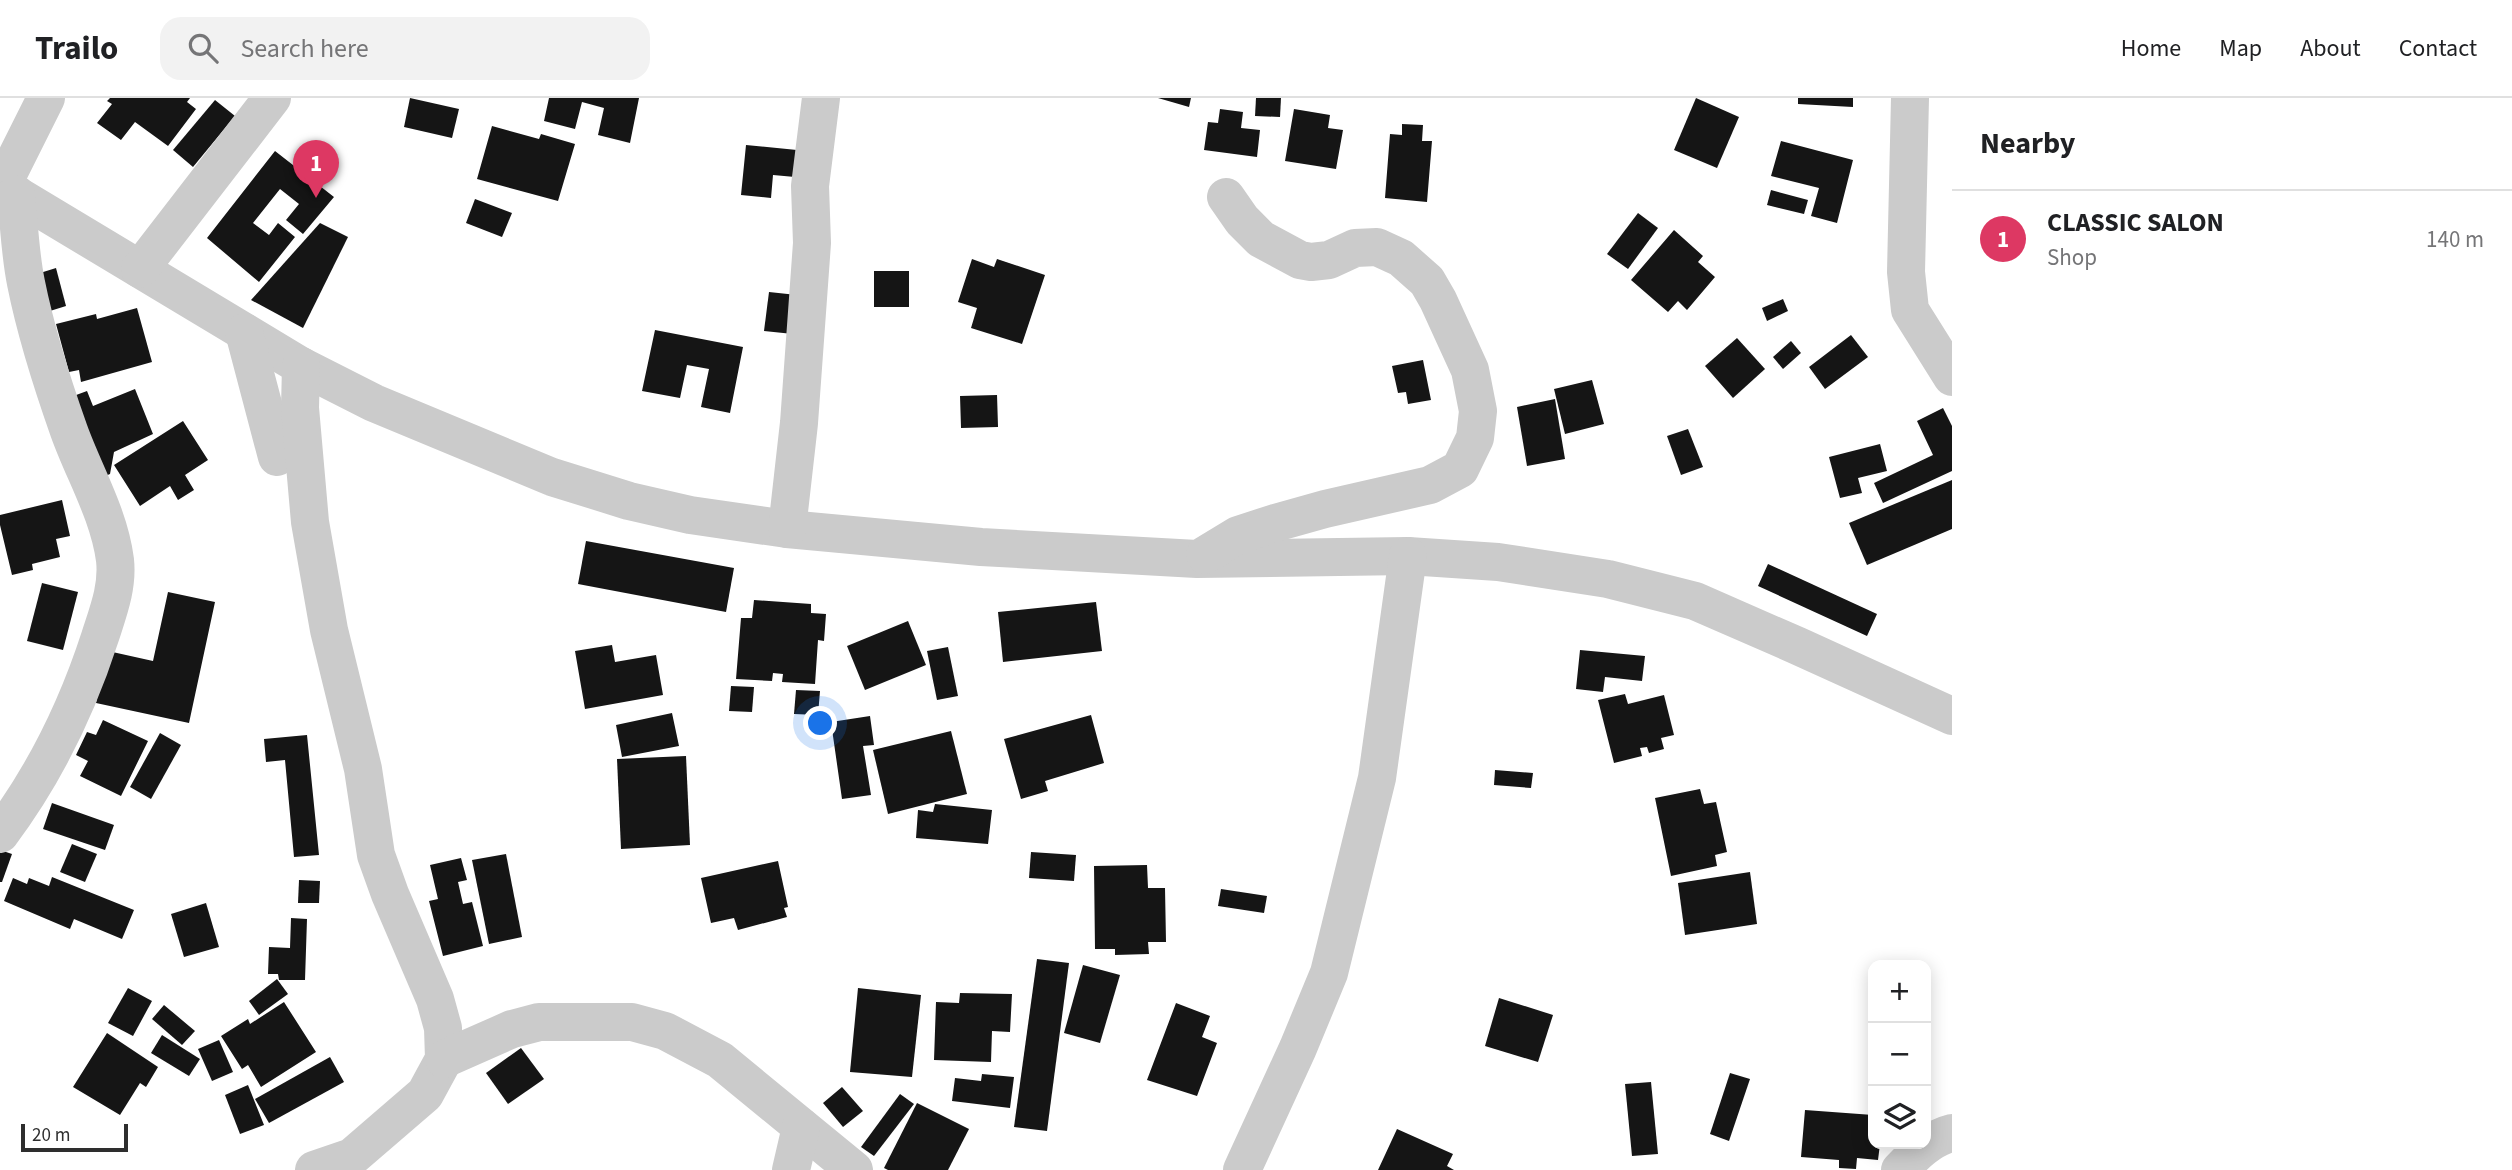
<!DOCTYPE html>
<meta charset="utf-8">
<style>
body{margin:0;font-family:"Source Sans 3",sans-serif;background:#f2f2f2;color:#202124}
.controls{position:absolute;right:21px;bottom:21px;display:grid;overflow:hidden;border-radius:14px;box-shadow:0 4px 18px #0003}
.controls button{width:63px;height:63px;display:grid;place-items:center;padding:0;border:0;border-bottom:2px solid #e0e0e0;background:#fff;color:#202124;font:35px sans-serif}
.scale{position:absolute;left:21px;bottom:18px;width:107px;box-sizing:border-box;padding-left:7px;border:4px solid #2e2e2e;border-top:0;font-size:19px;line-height:24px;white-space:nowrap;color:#2e2e2e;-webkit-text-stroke:5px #fff;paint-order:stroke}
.you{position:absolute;left:821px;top:626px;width:24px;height:24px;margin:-18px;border:5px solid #fff;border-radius:50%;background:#1a73e8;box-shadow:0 0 0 10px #1a73e833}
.badge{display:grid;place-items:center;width:46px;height:46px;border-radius:50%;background:#dd3863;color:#fff;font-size:23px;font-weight:700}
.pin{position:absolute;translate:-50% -58px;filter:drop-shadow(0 2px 4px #0008)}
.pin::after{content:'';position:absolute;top:37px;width:24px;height:21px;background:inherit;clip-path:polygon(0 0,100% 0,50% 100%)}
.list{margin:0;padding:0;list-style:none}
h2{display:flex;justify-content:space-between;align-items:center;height:91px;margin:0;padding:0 28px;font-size:30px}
h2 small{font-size:23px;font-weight:400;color:#757577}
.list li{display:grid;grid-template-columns:46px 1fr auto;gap:21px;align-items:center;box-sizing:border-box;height:98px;padding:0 28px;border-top:2px solid #e0e0e0}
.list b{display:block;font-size:26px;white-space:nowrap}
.list p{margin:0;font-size:23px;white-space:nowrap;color:#757577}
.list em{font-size:23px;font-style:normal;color:#757577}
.icon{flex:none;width:38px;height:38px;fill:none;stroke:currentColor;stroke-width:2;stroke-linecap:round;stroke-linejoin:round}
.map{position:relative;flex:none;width:1952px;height:1072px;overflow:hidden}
header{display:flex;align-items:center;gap:42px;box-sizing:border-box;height:98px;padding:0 35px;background:#fff;border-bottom:2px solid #e0e0e0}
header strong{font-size:33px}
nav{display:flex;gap:38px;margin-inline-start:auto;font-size:24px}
.search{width:490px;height:63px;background:#f2f2f2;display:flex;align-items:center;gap:18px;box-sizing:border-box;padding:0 24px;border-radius:21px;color:#757577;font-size:26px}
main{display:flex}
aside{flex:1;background:#fff}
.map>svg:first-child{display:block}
.building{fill:#151515}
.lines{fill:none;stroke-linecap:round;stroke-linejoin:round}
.minor{stroke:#cbcbcb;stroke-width:38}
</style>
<header>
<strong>Trailo</strong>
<div class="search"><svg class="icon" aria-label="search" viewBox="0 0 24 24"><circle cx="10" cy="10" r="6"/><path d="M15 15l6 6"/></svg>Search here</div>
<nav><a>Home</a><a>Map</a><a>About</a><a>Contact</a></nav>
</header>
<main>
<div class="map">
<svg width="1952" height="1072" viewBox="0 0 1952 1072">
<rect width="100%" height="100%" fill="#fff"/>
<g class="building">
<polygon points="110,0 190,0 187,4 196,11 168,48 135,24 121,42 97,25 112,6 107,3"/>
<polygon points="410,0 459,11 452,40 404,29"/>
<polygon points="549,0 639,0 630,45 598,37 604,10 582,4 575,31 544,23"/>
<polygon points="1158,0 1191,0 1189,9"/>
<polygon points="1256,0 1281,0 1280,19 1255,18"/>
<polygon points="1696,0 1739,19 1717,70 1674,52"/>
<polygon points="1798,0 1853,0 1853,9 1798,6"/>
<polygon points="215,2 235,18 193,69 173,52"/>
<polygon points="1220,11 1243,14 1241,30 1260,32 1257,59 1204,52 1208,24 1218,25"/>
<polygon points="1294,11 1330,17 1328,30 1343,32 1336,71 1285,63"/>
<polygon points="1402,26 1423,27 1422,43 1432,43 1427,104 1385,100 1390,36 1402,37"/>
<polygon points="492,28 539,41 541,36 575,46 558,103 477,81"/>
<polygon points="1781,43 1853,62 1837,125 1811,118 1819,90 1771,78"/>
<polygon points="746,47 797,52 795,79 773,77 771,100 741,97"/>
<polygon points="275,53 334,99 303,136 286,122 299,106 280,91 253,125 269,137 278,125 295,139 259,184 207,140"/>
<polygon points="1771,92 1808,102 1804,116 1767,107"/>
<polygon points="475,101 512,115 502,139 466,125"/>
<polygon points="1638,115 1658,130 1628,171 1607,156"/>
<polygon points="320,125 348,139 303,230 251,202"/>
<polygon points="1674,132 1703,158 1698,164 1715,179 1687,212 1678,203 1668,214 1631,182"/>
<polygon points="972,161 994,169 997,161 1045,177 1022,246 971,230 977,210 958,204"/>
<polygon points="56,170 66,208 50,213 40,175"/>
<rect x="874" y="173" width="35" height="36"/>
<polygon points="769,194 797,197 793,236 764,233"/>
<polygon points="1783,201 1788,213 1767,223 1762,210"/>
<polygon points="137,210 152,264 81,284 79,272 69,274 56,226 96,216 97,221"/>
<polygon points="655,232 743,249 730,315 701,309 709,271 687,267 680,300 642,293"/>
<polygon points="1851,237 1868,259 1825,291 1809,269"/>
<polygon points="1737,240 1765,271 1733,300 1705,268"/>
<polygon points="1791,243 1801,255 1783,271 1773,259"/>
<polygon points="1423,262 1431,302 1408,306 1406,294 1398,295 1392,268"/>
<polygon points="1592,282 1604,326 1565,336 1554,291"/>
<polygon points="135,291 153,336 114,354 110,376 98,381 68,300 87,293 93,308"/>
<polygon points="997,297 998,329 961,330 960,298"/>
<polygon points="1555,301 1565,361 1527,368 1517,309"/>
<polygon points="1943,310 1952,328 1952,373 1883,405 1874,385 1933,357 1917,323"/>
<polygon points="183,323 208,362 185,377 194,392 178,402 170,388 140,408 114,367"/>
<polygon points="1688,331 1703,369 1681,377 1667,338"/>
<polygon points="1880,346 1887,373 1858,380 1862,395 1840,400 1829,359"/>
<polygon points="1952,382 1952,431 1867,467 1849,425"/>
<polygon points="62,402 70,438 56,441 60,459 32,466 33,472 12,477 0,427 0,417"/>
<polygon points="586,443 734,470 726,514 578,486"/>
<polygon points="1768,466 1877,516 1867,538 1758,488"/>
<polygon points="42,485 78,494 63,552 27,543"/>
<polygon points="168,494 215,504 189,625 96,605 108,553 153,563"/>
<polygon points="754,502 811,506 811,515 826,516 824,543 818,542 815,586 782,584 783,576 773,575 772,583 736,581 741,520 752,520"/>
<polygon points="1096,504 1102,553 1003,564 998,514"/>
<polygon points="908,523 926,567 865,592 847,548"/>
<polygon points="612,547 615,564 656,557 663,597 585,611 575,553"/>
<polygon points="948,549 958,598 937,602 927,553"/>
<polygon points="1580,552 1645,558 1642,583 1605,579 1603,594 1576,591"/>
<polygon points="731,588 754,589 752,614 729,613"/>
<polygon points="796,592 820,593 818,617 794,616"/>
<polygon points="1625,596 1628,606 1664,597 1674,637 1661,640 1664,651 1649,655 1647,649 1640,650 1642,658 1614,665 1598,602"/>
<polygon points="672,615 679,648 622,659 616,627"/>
<polygon points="1091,617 1104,665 1045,683 1048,693 1021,701 1004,641"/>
<polygon points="870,618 874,647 863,648 871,697 842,701 831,624"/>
<polygon points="103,622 148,643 121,698 80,678 88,663 76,657 87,634 96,637"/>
<polygon points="951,633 967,696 888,716 873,652"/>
<polygon points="160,635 181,647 151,701 130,689"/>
<polygon points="307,637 319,757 294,759 285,662 266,664 264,641"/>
<polygon points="686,658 690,747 621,751 617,661"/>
<polygon points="1495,672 1533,675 1531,690 1494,687"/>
<polygon points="1700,691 1704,706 1716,704 1727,754 1715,757 1717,768 1671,778 1655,700"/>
<polygon points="52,705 114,727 105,752 43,731"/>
<polygon points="935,706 992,712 988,746 916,740 918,712 933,714"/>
<polygon points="72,746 97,756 85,784 60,774"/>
<polygon points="0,752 12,756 2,784 0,784"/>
<polygon points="1031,754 1076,757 1074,783 1029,780"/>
<polygon points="506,756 522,839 489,846 472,762"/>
<polygon points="461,760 467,782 458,784 463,806 472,804 483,848 443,858 429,803 438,801 430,767"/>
<polygon points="778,763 788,809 784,810 787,819 738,832 734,820 711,825 701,780"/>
<polygon points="1147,767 1148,790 1165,790 1166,844 1148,844 1149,856 1115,857 1115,851 1095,851 1094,768"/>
<polygon points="1750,774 1757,826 1685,837 1678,785"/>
<polygon points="52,779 134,812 122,841 74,821 70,831 4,803 13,780 27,786 29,780 49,788"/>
<polygon points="299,782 320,783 319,805 298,805"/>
<polygon points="1221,791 1267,798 1264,815 1218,808"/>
<polygon points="206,805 219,849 184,859 171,816"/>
<polygon points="291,820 307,821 305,882 279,882 278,876 268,876 269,849 290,850"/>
<polygon points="1037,861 1069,865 1047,1033 1014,1029"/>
<polygon points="1083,867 1120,877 1100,945 1064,935"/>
<polygon points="277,881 288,896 259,917 249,903"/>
<polygon points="128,890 152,903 133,938 108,925"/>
<polygon points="858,890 921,897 912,979 850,974"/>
<polygon points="960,895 1012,896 1010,934 992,933 991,964 934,962 936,904 959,905"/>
<polygon points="1499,900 1553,917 1538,964 1485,948"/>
<polygon points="284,904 316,954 261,989 248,967 242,971 221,938 248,921 250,926"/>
<polygon points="1176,905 1210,918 1202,939 1217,945 1197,998 1147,982"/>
<polygon points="164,907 195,933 182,947 152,921"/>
<polygon points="107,935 158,969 146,989 140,985 120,1017 73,989"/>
<polygon points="162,937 200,961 189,978 151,955"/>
<polygon points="219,942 233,974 212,983 198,951"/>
<polygon points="521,950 544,981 508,1006 486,975"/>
<polygon points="330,959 344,984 269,1025 255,1001"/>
<polygon points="1730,975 1750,981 1729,1043 1710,1036"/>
<polygon points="982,976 1014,979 1010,1010 952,1003 955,980 981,983"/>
<polygon points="1651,984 1658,1056 1632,1058 1625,986"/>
<polygon points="248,987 264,1027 240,1036 225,997"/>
<polygon points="842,989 863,1013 843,1029 823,1005"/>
<polygon points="900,996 914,1006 874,1058 861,1049"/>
<polygon points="917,1005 969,1031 948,1072 888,1072 884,1070"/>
<polygon points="1805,1012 1873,1017 1873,1046 1880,1046 1878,1062 1857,1060 1856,1071 1839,1070 1839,1062 1801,1059"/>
<polygon points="1397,1031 1453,1056 1447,1068 1454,1072 1378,1072"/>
</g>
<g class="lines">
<g class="minor">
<polyline points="1910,0 1906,174 1910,212 1952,279"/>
<polyline points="0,87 301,268 374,305 552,379 629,403 690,417 787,431 981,449 1197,461 1408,458 1498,464 1608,481 1695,503 1798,548 1952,618"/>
<polyline points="2,88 46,0"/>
<polyline points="140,171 272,0"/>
<polyline points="244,234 277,359"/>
<polyline points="301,268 300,310 310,424 329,532 363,671 376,757 390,796 435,901 443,930 444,961 425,996 352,1059 314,1072"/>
<polyline points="787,431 799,325 812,145 810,88 821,0"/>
<polyline points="1205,457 1238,437 1275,425 1325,411 1430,387 1460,371 1475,340 1478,313 1470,272 1438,202 1427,183 1401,160 1377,149 1355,150 1329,162 1311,164 1300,162 1261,141 1242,122 1226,99"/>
<path d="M0,736C45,676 77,610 100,539C108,514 118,489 115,462C109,416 84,375 69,333C52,285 36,235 26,185C20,156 19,125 16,96"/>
<polyline points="444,961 512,931 539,924 632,924 665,933 720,962 854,1072"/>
<polyline points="791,1072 801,1029"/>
<polyline points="1242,1072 1298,950 1329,875 1377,680 1408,458"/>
<path d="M1900,1072C1915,1056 1931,1040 1952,1035"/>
</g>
</g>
</svg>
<div class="controls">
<button>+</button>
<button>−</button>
<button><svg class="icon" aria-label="layers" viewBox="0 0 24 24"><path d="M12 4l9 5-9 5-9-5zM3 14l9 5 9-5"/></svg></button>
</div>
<div class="scale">20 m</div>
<div class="you"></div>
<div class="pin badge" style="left:316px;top:100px">1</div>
</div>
<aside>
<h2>Nearby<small></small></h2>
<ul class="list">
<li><span class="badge">1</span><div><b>CLASSIC SALON</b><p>Shop</p></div><em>140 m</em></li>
</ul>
</aside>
</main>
